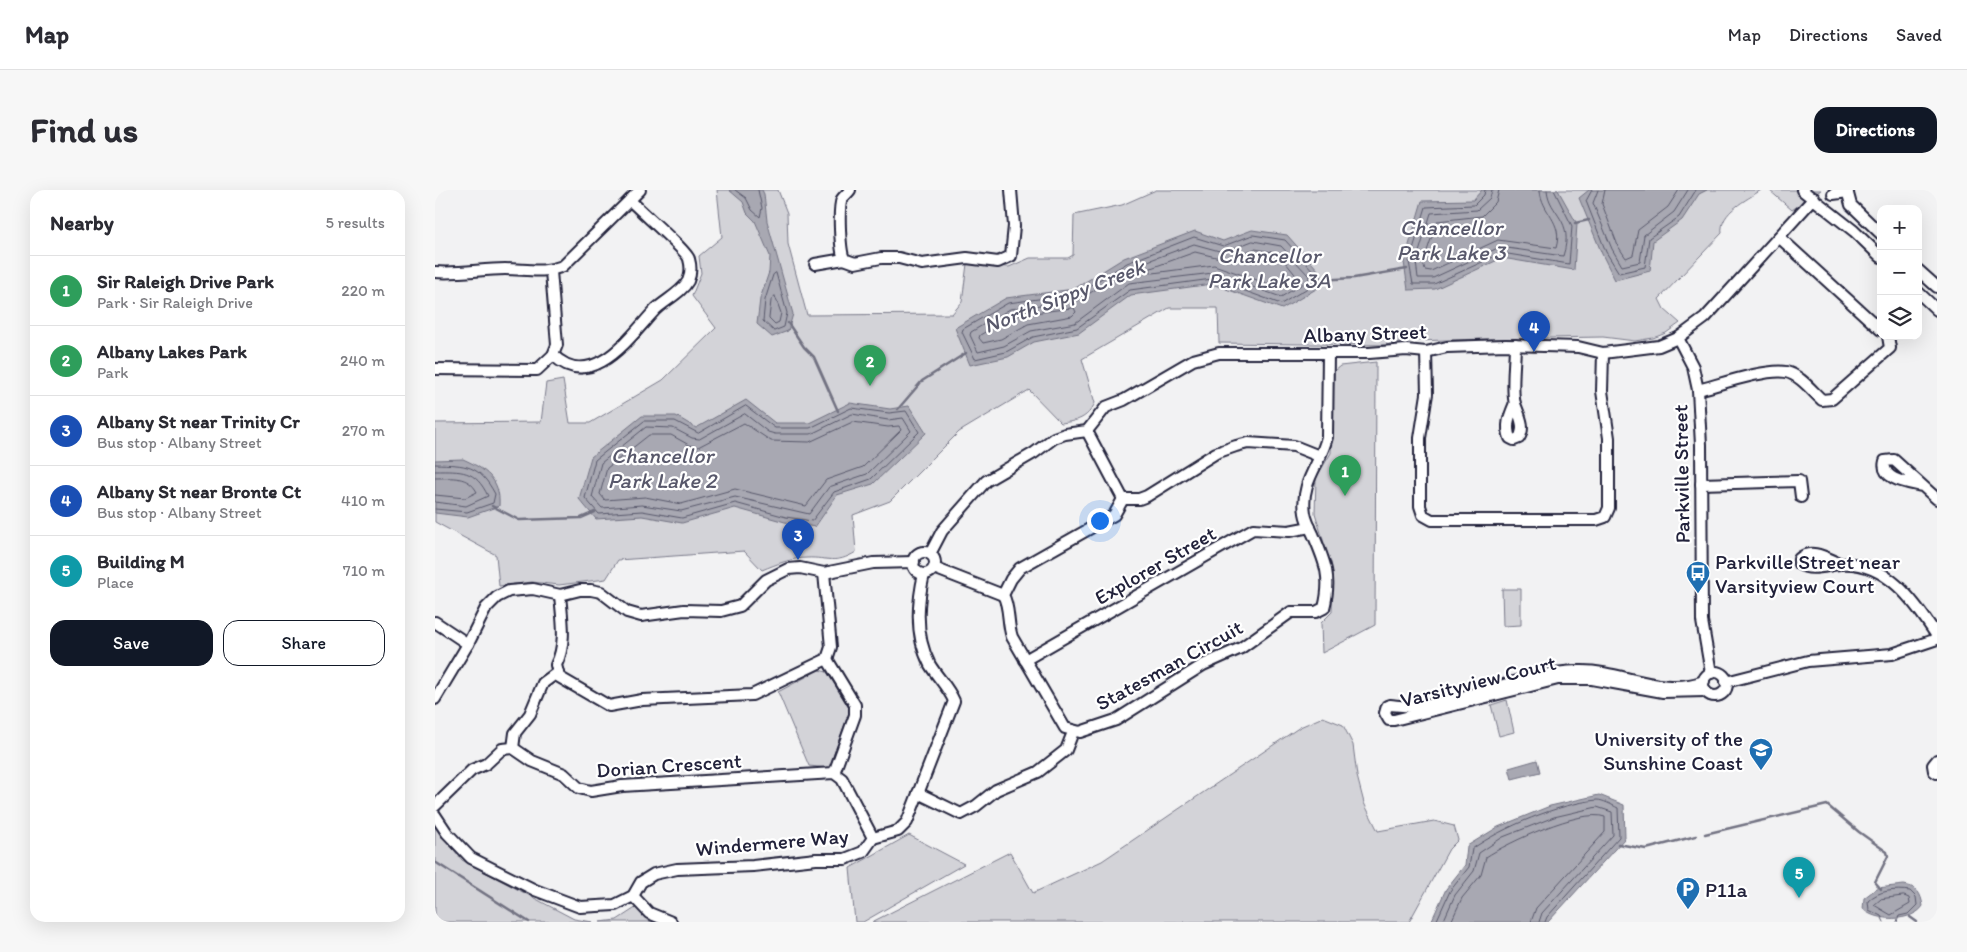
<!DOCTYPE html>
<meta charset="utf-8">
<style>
body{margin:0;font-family:Itim,sans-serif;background:#f7f7f7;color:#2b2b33}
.controls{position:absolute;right:15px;top:15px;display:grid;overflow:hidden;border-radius:10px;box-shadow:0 5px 20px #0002}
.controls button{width:45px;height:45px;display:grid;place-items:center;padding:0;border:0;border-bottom:1px solid #e1e1e2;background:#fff;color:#2b2b33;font:25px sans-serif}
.you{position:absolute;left:664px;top:330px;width:18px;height:18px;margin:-12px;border:4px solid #fff;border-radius:50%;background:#1a73e8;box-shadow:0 0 0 8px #1a73e833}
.badge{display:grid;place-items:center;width:32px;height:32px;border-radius:50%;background:#111827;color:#fff;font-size:16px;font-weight:700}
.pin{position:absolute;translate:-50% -41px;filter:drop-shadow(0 1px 2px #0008)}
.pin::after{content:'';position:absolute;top:26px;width:18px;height:15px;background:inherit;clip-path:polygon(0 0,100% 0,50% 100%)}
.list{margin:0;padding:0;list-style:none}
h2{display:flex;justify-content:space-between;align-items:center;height:65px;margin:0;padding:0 20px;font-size:21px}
h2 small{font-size:16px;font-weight:400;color:#7c7c81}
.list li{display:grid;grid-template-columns:32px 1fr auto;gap:15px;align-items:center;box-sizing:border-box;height:70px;padding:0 20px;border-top:1px solid #e1e1e2}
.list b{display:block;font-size:19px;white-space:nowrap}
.list p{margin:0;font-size:16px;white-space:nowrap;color:#7c7c81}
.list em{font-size:16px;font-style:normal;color:#7c7c81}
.actions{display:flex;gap:10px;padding:15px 20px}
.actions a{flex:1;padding:11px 0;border:1px solid #111827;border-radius:15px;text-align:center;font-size:18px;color:#111827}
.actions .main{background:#111827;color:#fff}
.icon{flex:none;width:28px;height:28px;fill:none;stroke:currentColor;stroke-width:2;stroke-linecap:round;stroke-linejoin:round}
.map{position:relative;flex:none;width:1502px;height:732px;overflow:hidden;border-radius:15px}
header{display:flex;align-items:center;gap:30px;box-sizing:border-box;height:70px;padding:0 25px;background:#fff;border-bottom:1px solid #e1e1e2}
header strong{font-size:24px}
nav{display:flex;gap:28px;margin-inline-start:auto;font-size:18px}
.intro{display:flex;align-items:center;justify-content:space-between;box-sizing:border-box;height:120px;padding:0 30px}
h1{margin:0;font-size:35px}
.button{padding:12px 22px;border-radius:15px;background:#111827;color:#fff;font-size:18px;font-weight:700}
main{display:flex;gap:30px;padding:0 30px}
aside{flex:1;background:#fff;border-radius:15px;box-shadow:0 5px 20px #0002}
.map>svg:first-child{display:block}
.green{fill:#d3d3d8;stroke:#7a7a8a}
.water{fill:#a8a8b2;stroke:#727282}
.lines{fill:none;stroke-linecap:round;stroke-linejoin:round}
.shore{stroke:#58586b;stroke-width:1}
.stream{stroke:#727282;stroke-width:2.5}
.minor-casing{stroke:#22223b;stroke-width:14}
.minor{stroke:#fff;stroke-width:10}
.labels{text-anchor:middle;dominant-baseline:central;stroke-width:4.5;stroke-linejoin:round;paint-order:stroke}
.street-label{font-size:21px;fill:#22223b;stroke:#fff}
.poi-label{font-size:21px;fill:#22223b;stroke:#fff;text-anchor:start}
.water-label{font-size:22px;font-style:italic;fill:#58586b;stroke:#fff}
</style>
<header>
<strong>Map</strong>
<nav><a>Map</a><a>Directions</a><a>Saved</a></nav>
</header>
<div class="intro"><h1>Find us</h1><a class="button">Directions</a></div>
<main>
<aside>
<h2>Nearby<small>5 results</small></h2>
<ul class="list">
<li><span class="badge" style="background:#2e9e5b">1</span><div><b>Sir Raleigh Drive Park</b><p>Park · Sir Raleigh Drive</p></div><em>220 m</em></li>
<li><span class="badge" style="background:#2e9e5b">2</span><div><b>Albany Lakes Park</b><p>Park</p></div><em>240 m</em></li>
<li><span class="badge" style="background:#1a4fb4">3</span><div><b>Albany St near Trinity Cr</b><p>Bus stop · Albany Street</p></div><em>270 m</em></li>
<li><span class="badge" style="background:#1a4fb4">4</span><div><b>Albany St near Bronte Ct</b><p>Bus stop · Albany Street</p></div><em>410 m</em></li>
<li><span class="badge" style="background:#0f9aa8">5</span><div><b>Building M</b><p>Place</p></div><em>710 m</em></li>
</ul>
<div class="actions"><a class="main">Save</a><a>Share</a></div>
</aside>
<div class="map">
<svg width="1502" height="732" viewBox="0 0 1502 732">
<rect width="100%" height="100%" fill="#f2f2f3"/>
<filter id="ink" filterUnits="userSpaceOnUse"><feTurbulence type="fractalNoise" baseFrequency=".02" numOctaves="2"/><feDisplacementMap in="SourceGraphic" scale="10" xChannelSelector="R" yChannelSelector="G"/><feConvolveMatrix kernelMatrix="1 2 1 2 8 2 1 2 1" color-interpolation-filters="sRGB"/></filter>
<g filter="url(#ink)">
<g class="green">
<path d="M282,0H343L352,23L353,54L372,125L517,124L527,112L532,74L574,77L595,68H633L638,65L639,25L687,15L721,0H1326C1312,10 1284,22 1287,43L1224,109L1229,119L1245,133L1231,143L1218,148L1200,151L1168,147L1051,149L976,151L950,155L784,153L783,118H734L647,169L660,213C652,229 642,231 626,233L594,200L524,242L455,311L418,325L421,362C400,375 393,367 372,368C356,368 342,374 327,380L309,361L183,370L171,389L124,395L97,392L64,396L61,365L0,332V233L106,232L111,193L128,190L135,233H155L228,190L281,138L257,106L266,83L264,66L287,47Z"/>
<polygon points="1334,0 1386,0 1357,20"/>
<polygon points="941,172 940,435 887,463 886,433 897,422 898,383 880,323 881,288 896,263 899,181 905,176"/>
<polygon points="1067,399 1086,399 1086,435 1068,436"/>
<polygon points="384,480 392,482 415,520 394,578 374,576 343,502"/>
<polygon points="1072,510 1079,542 1064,546 1056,515"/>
<polygon points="888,527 908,535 918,555 922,586 929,613 943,641 999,631 1019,636 1023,650 1014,659 974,732 437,732 575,662 598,703 667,671 865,537"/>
<polygon points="0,636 27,670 139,729 158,732 0,732"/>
<polygon points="474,645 529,674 428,732 420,732 415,678"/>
<polygon points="202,717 227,732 165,732 182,730"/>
</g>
<g class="water">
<polygon points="294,0 327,0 329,4 332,31 358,124 353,141 337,147 322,134 325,109 334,82 335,66 320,31 312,23 308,12"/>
<polygon points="1047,0 1123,0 1142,34 1139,80 1067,68 1000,99 973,100 969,72 987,11 1038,10"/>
<polygon points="1154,0 1272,0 1264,4 1247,30 1218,51 1215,81 1180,90 1167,64 1144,8"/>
<polygon points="817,40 852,45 884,81 888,95 847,119 777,94 696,105 644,143 599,152 573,167 535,175 520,138 571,108 639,99 689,68 760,41 788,51"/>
<polygon points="311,210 340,233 374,233 415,213 455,219 474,216 491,243 438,294 402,305 380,337 350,332 300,318 247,333 207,326 161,329 144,309 156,267 207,226 241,226 261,238"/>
<path d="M28,269C50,279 66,289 64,316L33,327L0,323V270Z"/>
<polygon points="1102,570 1105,582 1077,589 1074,578"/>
<polygon points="1164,605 1189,615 1190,648 1113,732 996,732 1011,699 1030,675 1032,656 1063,637 1115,616"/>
<path d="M1469,695C1482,697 1486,703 1488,716C1478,732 1440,732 1428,719L1429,708L1442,698Z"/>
</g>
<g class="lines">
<g class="shore">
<polyline points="300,0 311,8 317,20 325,27 327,18 323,0"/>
<polyline points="1050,0 1049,5 1039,15 991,17 974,72 978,94 999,94 1067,63 1134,74 1137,36 1119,0"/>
<path d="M1057,0L1055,8L1042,20L996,23L981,72L983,88H998L1065,57L1128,66C1140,29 1114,25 1112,0"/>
<path d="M1064,0L1061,12L1047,26L1002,31L988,73L990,80L996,81L1063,50L1121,58C1129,31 1106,23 1105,0"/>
<polyline points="1157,0 1151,11 1171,62 1184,83 1210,77 1214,48 1244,27 1261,0"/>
<polyline points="1163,0 1158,13 1177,59 1187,76 1205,72 1209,45 1239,22 1253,0"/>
<polyline points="1170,0 1167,14 1183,56 1191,68 1198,65 1203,40 1233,17 1244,0"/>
<polygon points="818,45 850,50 880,83 881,93 846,114 777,89 695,100 642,138 598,147 571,162 540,169 527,142 528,139 573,113 641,104 692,73 759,47 788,56"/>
<polygon points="818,51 846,56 874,86 874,90 846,107 778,83 694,93 640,133 596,141 569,156 543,162 535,145 536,142 575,119 644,110 694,78 759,54 788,62"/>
<polygon points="820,59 843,63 863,88 845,98 779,75 718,83 715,81 716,78 760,62 789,69"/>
<polygon points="341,83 352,123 349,137 339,141 328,131 330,110 338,85"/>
<polygon points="340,106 346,123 344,132 340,134 334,128 336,111"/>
<polygon points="639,118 641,122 637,126 593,134 566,149 548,153 544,148 545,145 578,126"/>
<polygon points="311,216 340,238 375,238 416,218 454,223 471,221 484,242 436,289 399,302 377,331 351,327 300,313 247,328 207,321 164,324 150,308 160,270 209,231 240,231 263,243"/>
<polygon points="310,224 333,242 340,244 376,244 417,224 453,230 468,228 476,241 432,284 394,297 374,324 300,307 246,321 207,315 167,318 157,307 166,273 211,237 238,238 257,248 264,249"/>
<polygon points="418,232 453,237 464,236 466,240 428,277 391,290 371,316 300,299 246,314 210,307 170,310 165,304 172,278 214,245 236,245 254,255 263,257 309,233 336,251 374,252"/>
<path d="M0,274C31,275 44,274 60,304L58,313L32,322L0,319"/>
<path d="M0,281C27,281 40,279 53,306L31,316L0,312"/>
<path d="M0,288C17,288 33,285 42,302L30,308L0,305"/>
<polygon points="1469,706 1474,708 1475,714 1456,725 1439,715 1446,709"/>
<path d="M1001,732L1015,701L1034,677L1037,659C1068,637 1123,614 1162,610C1168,610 1177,615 1183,618L1184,647L1112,727L1110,732"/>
<polyline points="1008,732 1020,705 1039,681 1044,663 1068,647 1119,627 1162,617 1177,622 1178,645 1107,723 1104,732"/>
<path d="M1016,732L1027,708L1046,685L1051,667C1072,653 1146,618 1170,627V642L1101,718L1096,732"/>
<path d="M1449,732L1446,726L1434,720L1433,711C1444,700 1460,699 1475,701L1481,707L1482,715L1473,724L1464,726L1462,732"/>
</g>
<g class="stream">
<polyline points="1140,33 1154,30"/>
<polyline points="883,90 919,88 972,79"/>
<polyline points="353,133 369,157 379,167 403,221"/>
<polyline points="463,219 487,191 531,163"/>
<polyline points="57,316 84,330 146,328 160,322"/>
<polyline points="1270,644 1392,615 1424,642 1452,662 1453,666 1440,692 1446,699"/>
<polyline points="1183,654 1211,659 1261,646"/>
<polyline points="0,672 94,732"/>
<polyline points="1475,727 1482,732"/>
</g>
<defs>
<g id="minor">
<path d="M415,0C413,3 409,6 407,9C403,18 405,60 409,69L420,73L446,68H464L487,74L532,68L563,72L576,66L579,36L576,0"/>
<polyline points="1367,0 1419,41 1446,67"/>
<polyline points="1412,0 1416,15 1446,44"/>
<polyline points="1398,4 1413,2"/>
<polyline points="1344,47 1446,140"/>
<polyline points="380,74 409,69"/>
<polyline points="1483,80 1502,97"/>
<path d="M0,82C24,84 47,79 70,79C91,79 108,84 128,76L205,0"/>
<polyline points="1483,102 1502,120"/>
<polyline points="1243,148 1258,177 1263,200 1266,255 1267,431 1276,483"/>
<path d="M1080,155C1080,171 1076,200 1080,214C1084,225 1091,237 1084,248L1079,250L1075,248C1070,235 1075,225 1080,213"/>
<polyline points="991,162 992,204 985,248 985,316 988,325 997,330 1161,330 1170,327 1174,318 1174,248 1167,201 1168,163"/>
<path d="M118,165C158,203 196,145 221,119C231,110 247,102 253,91C256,84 256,76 254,69C252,61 204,20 195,10"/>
<polyline points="0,179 102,180 118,165 122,155 116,81"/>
<path d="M1263,200C1283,195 1332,178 1351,182C1365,185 1377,201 1387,210L1397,209L1455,158L1453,146"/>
<polyline points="652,241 688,309"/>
<path d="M884,266L859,256L813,253L801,256L781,263L712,306L704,309H688L679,325L585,378L576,389L568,405C575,417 572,432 577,447L630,538L645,542L681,530L768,475L806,458L856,422H881L889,418C897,387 890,372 878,344C875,338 871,330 870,323C865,291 886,274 892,247L893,163"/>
<polyline points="1266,294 1364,291 1366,307"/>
<path d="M1487,296C1474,293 1445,290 1450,271L1459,270L1502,309"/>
<circle cx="489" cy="373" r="11"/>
<polyline points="495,364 507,341 551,291 599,263 619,248 630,244 652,241 671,217 689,210 758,170 784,163 934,163 971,160 991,162 1012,157 1071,155 1143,157 1168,163 1224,156 1243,148 1270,128 1379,8"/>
<path d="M1406,374C1393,369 1377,357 1364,369V374C1376,382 1392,375 1405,374C1451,370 1480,412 1502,446"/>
<polyline points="499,378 568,405"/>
<path d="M125,405C127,429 132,453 121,475L124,487L174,516L207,510L317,505L392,469L396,457L389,383"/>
<polyline points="0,432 33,454"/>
<polyline points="392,469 420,515 420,525 399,583"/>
<polyline points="590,470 818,339 854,341 875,337"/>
<circle cx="1280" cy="494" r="12"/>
<path d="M1269,491C1227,507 1186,480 1145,481C1092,482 1041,507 989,516C978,518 966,516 955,515L952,516L950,523L954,530H959L1123,489H1157L1228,502L1270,501"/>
<polyline points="1291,492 1373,471 1457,464 1502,449"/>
<polyline points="0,509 33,454 51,418 62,407 74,401 98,399 125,405 145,400 156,400 166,402 192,422 206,426 249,420 286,421 305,416 331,390 353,379 365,378 389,383 438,373 479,372"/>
<polyline points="78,558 80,543 95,524 108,493 123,482"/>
<polyline points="1502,570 1498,575 1499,581 1502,583"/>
<polyline points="483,603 526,624 541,616 561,600 603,582 631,560 638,542"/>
<polyline points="0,616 37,580 51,574 67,559 78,558 97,571 129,584 144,598 156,601 187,596 399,583 407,589 438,648"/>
<path d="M0,625L12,643L36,668L100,700L145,717L180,715L198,706L206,692L219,684L242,679L318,676L381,669H410L428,662L438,648L463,641L472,632L519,511C513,497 503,488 495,475C480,447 482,414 489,384"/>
<polyline points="198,706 214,723 236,732"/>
</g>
</defs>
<use href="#minor" class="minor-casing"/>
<use href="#minor" class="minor"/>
</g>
</g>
<defs>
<symbol id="bus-pin" viewBox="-11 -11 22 30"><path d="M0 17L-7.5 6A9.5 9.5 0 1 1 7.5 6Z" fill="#1f6fb2" stroke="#fff"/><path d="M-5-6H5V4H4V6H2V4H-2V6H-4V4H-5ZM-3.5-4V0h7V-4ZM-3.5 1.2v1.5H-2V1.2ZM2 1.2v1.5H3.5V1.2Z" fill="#fff"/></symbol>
<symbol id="university-pin" viewBox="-11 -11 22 30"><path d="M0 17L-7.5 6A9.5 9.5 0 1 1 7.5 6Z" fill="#1f6fb2" stroke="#fff"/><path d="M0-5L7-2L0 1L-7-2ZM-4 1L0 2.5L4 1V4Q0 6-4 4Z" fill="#fff"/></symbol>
<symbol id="parking-pin" viewBox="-11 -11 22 30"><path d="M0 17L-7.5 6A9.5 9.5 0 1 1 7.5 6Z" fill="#1f6fb2" stroke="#fff"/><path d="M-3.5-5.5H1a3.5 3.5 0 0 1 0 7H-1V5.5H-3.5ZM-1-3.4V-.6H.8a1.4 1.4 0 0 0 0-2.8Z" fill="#fff"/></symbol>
</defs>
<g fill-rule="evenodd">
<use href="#bus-pin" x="1249" y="369" width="28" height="38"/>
<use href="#university-pin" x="1312" y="546" width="28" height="38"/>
<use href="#parking-pin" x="1239" y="685" width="28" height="38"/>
</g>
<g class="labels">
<g class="street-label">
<text transform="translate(930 143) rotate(-2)">Albany Street</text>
<text transform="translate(1246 284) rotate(-91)">Parkville Street</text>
<text transform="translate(720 375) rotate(-30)">Explorer Street</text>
<text transform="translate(734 475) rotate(-29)">Statesman Circuit</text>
<text transform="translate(1043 491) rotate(-14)">Varsityview Court</text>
<text transform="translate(234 575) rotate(-4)">Dorian Crescent</text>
<text transform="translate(337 652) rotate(-5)">Windermere Way</text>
</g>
<g class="poi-label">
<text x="1280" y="371">Parkville Street near<tspan x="1280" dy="24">Varsityview Court</tspan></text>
<text x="1308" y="548" text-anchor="end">University of the<tspan x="1308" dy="24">Sunshine Coast</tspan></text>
<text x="1270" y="699">P11a</text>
</g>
<g class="water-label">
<text x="1016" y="37">Chancellor<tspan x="1016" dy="25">Park Lake 3</tspan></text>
<text x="834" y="65">Chancellor<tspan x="834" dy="25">Park Lake 3A</tspan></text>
<text transform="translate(629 106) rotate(-21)">North Sippy Creek</text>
<text x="227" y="265">Chancellor<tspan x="227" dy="25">Park Lake 2</tspan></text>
</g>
</g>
</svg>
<div class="controls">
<button>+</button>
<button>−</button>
<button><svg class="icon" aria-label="layers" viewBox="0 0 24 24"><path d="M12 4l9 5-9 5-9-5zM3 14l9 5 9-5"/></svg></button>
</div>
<div class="you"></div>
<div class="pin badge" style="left:910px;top:306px;background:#2e9e5b">1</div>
<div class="pin badge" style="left:435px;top:196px;background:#2e9e5b">2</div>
<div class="pin badge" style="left:363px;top:370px;background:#1a4fb4">3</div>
<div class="pin badge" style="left:1099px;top:162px;background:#1a4fb4">4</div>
<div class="pin badge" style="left:1364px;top:708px;background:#0f9aa8">5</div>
</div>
</main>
